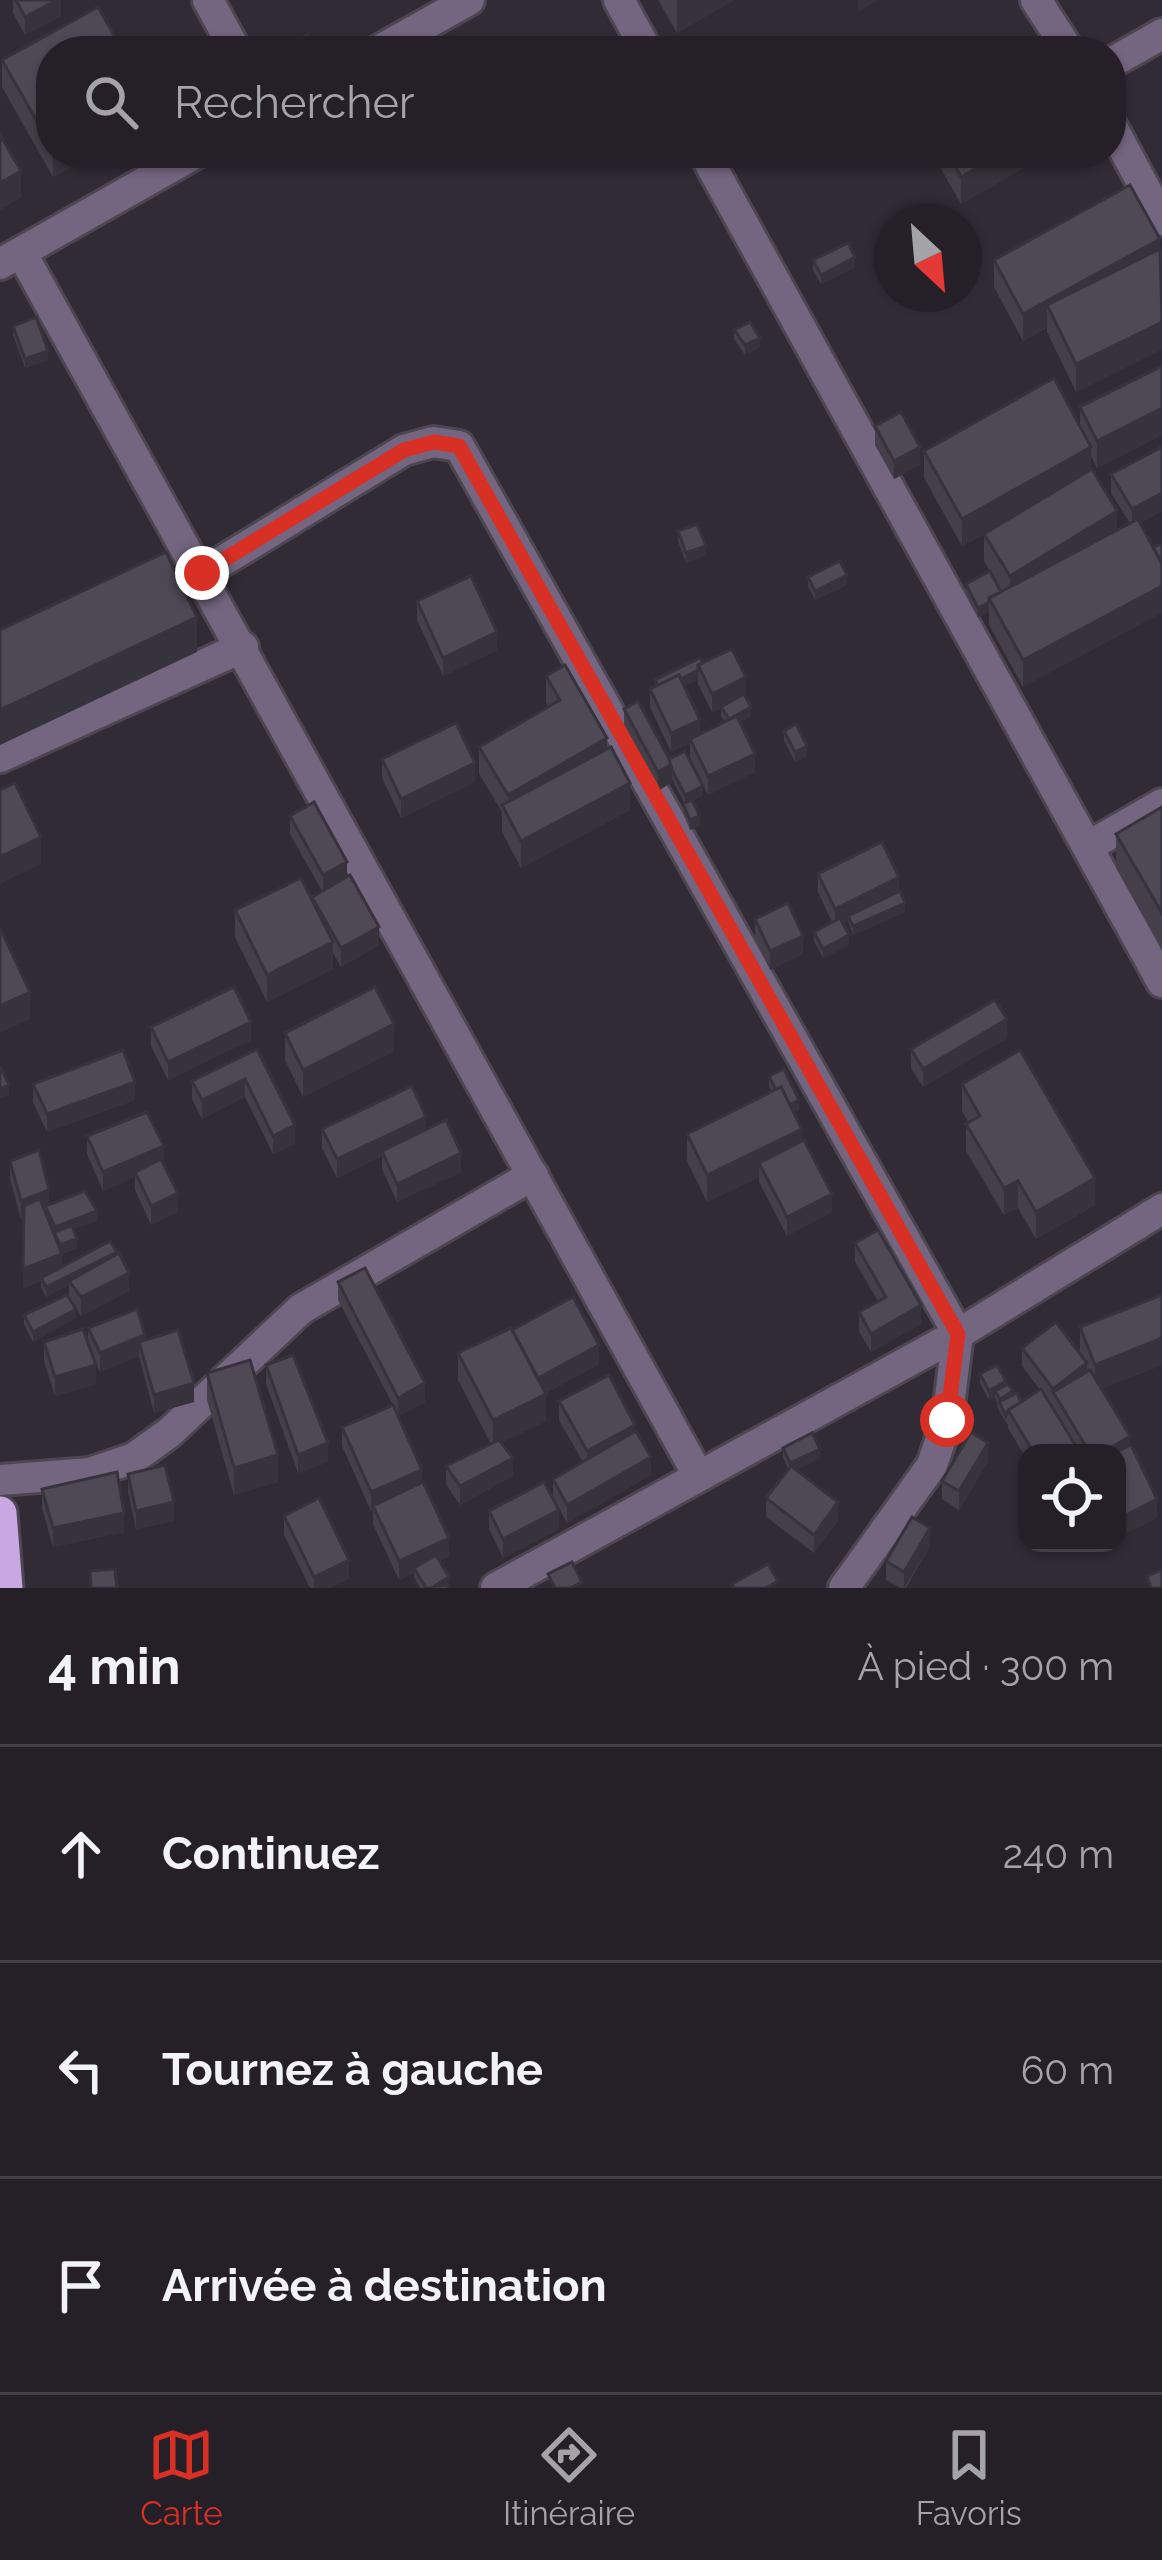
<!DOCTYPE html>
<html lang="fr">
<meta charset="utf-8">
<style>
body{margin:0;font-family:Raleway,sans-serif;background:#2d2830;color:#f1f3f6}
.controls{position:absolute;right:36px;bottom:36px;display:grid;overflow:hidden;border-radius:24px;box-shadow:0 3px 9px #0004}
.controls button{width:108px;height:108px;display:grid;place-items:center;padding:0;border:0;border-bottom:3px solid #423e45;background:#252028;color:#f1f3f6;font:60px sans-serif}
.compass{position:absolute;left:874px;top:204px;width:108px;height:108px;border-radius:50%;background:#252028;box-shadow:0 3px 9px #0004;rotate:154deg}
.stop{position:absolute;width:36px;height:36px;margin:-27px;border:9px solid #d93025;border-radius:50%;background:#fff}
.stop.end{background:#d93025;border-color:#fff;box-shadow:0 3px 12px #0008}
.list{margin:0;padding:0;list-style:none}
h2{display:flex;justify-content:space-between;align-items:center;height:156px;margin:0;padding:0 48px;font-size:51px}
h2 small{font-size:39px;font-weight:400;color:#a3a3a8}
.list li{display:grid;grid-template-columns:78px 1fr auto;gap:36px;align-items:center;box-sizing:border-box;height:216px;padding:0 48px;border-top:3px solid #423e45}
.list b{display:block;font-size:45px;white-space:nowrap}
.list em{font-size:39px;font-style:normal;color:#a3a3a8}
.icon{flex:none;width:66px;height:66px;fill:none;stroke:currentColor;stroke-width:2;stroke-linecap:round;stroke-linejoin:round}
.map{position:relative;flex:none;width:1162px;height:1588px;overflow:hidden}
.search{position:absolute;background:#252028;box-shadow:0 3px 9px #0004;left:36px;right:36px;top:36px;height:132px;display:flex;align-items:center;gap:30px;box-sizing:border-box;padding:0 42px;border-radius:48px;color:#a3a3a8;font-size:45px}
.sheet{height:804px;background:#252028}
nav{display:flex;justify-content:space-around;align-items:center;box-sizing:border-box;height:168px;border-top:3px solid #423e45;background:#252028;font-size:33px;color:#a3a3a8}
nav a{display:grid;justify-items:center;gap:6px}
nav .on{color:#d93025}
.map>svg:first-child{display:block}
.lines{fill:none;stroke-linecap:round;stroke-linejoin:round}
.minor-casing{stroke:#4c4651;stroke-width:36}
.trunk-casing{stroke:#4c4651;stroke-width:39}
.minor{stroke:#746680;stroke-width:30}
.trunk{stroke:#c8a7e2;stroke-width:33}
.wall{fill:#443f49;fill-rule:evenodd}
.shaded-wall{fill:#37333c}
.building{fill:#4f4955;stroke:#37333c;stroke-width:3}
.route{stroke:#d93025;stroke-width:15}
</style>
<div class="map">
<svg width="1162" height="1588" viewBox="0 0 1162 1588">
<rect width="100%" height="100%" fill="#312b36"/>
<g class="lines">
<defs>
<g id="minor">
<polyline points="208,0 236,51"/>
<polyline points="619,0 647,51"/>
<polyline points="1036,0 1069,51"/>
<polyline points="378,51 469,0"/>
<polyline points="1111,63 1162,34"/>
<polyline points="1111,125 1162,220"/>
<polyline points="704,153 1162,982"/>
<polyline points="21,252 698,1475"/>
<polyline points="0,264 196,153"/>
<polyline points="203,573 404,450 433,442 459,446 958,1334 947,1421 932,1465 844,1588"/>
<polyline points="0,757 243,647"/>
<polyline points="1089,846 1162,804"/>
<polyline points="0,1480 90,1473 134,1458 169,1433 301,1309 533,1175"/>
<polyline points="496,1588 958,1334 1162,1209"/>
</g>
<polyline id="trunk" points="0,1513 6,1588"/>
</defs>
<use href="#minor" class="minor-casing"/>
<use href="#trunk" class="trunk-casing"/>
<use href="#minor" class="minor"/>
<use href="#trunk" class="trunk"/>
</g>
<g class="wall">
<polygon points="13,0 61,0 61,16 25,35 13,13"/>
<polygon points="658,0 734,0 677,33"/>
<polygon points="51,51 51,153 97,153 53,177 2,87 2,60"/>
<polygon points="932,153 1049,153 961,204"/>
<polygon points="1160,250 1162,252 1162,349 1076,392 1047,332 1047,328 1023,341 994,287 994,260"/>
<polygon points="813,260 855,267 821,284 813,270"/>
<polygon points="13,326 48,360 25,368 13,335"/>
<polygon points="734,330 760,347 745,355 734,339"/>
<polygon points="1162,366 1162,435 1097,468 1091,456 1091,469 1117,530 1130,523 1111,493 1111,474 1162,511 1140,523 1023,687 989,625 989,611 978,617 966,593 966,584 990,571 984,561 984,534 992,530 962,546 924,478 924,451 1080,427 1080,407"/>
<polygon points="875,426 920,465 894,479 875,445"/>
<polygon points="678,531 706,555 686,563 678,541"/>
<polygon points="808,577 847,585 815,600 808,586"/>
<polygon points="417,601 497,650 443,676 417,620"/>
<path d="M703,663L746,696L751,716L740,722L755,772L708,795L690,757V743L671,752L650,707V689L655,686V680ZM698,680V684L712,712L721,708V716L725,722L700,734L685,686Z"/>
<polygon points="546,676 607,749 630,810 521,868 502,832 502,812 479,774 479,747 549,707 546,703"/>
<polygon points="624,709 703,795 693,800 700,825 690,830 683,813 684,803 672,779 672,782 658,791 624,727"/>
<polygon points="784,731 807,756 795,762 784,740"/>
<polygon points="382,759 475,782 401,818 382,778"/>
<polygon points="1162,807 1162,948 1116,868 1116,834"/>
<polygon points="290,816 347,877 379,945 341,967 333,953 333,969 267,1002 235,937 235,910 312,900 322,891 290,834"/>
<polygon points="818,874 899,892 905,912 853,935 848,921 843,923 849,945 823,958 814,941 814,932 832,922 818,892"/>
<polygon points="755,919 803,954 770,970 755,938"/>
<polygon points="151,1027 251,1040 168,1080 151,1046"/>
<polygon points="285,1033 394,1051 303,1097 285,1060"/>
<polygon points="1007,1038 923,1087 911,1068 911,1049"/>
<polygon points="257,1049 295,1144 273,1154 245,1097 202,1119 192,1099 192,1081"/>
<polygon points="769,1076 799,1110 794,1112 802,1141 832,1212 787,1236 759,1182 759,1177 707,1202 687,1161 687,1134 772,1092 769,1086"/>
<polygon points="33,1084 135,1100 47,1132 33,1102"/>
<polygon points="962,1084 1095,1205 1036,1239 1018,1208 1004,1215 966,1151 966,1124 968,1122 962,1111"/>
<polygon points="322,1129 426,1130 461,1172 397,1202 382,1169 382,1156 337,1178 322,1148"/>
<polygon points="87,1136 164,1165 178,1212 151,1225 135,1190 135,1177 103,1191 87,1154"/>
<polygon points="10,1161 49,1204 97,1221 73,1229 77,1248 62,1254 62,1266 117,1254 129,1291 81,1316 75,1307 76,1318 33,1342 24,1324 24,1315 69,1298 69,1285 46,1297 41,1287 41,1281 23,1288 24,1219 21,1219 10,1179"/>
<polygon points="855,1243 921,1324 871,1352 859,1331 859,1312 878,1301 855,1262"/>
<polygon points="338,1282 425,1402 398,1416 449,1556 439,1561 449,1586 446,1588 420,1588 414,1577 414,1573 399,1580 373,1524 373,1510 371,1511 342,1446 342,1427 393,1405 338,1300"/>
<polygon points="1162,1295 1162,1365 1101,1389 1130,1445 1157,1518 1120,1536 1117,1529 1117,1453 1079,1453 1076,1449 1076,1453 1027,1453 1027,1460 1008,1428 1008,1425 999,1411 995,1397 989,1400 980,1383 980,1374 1006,1385 1021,1402 1040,1390 1022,1366 1022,1348 1080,1355 1080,1327"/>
<polygon points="88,1328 145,1340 194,1402 154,1413 139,1356 100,1372 92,1356 96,1384 55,1396 44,1361 44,1342 88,1344"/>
<polygon points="512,1331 599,1364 546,1393 546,1421 501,1443 513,1476 460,1505 446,1484 446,1466 491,1444 458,1380 458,1353"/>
<polygon points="266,1365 328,1462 298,1473 266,1384"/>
<polygon points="207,1373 278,1482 234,1495 207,1400"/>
<polygon points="559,1401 635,1431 651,1475 567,1523 553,1497 553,1479 583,1462 559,1420"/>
<polygon points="783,1448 820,1458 796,1470 838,1520 814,1553 766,1517 766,1498 788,1469 783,1457"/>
<polygon points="988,1461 959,1510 942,1499 942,1481"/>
<polygon points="128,1474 174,1521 136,1529 128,1492"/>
<polygon points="42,1489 124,1532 53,1547 42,1508"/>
<polygon points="489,1511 559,1529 503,1558 489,1529"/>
<polygon points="284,1516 349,1578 330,1588 310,1588 284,1535"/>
<polygon points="930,1546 906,1588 901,1588 886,1580 886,1561"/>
</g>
<g class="shaded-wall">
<polygon points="57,0 61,0 61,16 25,35 25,17"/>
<polygon points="677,0 734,0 677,33"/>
<polygon points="858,0 878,0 858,12"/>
<polygon points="53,153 97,153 53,177"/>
<polygon points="1002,153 1049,153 961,204 961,177"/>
<polygon points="21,171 21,198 0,210 0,183"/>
<polygon points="1160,239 1160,266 1047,305 1047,328 1023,341 1023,314"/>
<polygon points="855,257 855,267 821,284 821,275"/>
<polygon points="1162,322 1162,349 1076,392 1076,364"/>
<polygon points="760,338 760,347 745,355 745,345"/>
<polygon points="48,351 48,360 25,368 25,359"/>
<polygon points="1162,408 1162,435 1097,468 1097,441"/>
<polygon points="920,447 920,465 894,479 894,461"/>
<polygon points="1091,447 1091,474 962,546 962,519"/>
<polygon points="1162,493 1162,511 1132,527 1132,509"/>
<polygon points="1117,511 1117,538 1010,603 1010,576"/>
<polygon points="706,546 706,555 686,563 686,553"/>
<polygon points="847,575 847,585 815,600 815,591"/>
<polygon points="1162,586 1162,613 1023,687 1023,660"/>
<polygon points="989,602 989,611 978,617 978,608"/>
<polygon points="197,617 197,652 0,745 0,710"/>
<polygon points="497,632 497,650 443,676 443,658"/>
<polygon points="698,670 698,680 660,698 660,689"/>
<polygon points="746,677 746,696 712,712 712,694"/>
<polygon points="751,707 751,716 729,729 729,719"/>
<polygon points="700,720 700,738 690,739 690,743 671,752 671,733"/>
<polygon points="607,738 607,765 508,816 508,795"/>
<polygon points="807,746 807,756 795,762 795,752"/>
<polygon points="755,754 755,772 708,795 708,776"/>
<polygon points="475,763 475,782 401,818 401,799"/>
<polygon points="672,764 672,782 658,791 658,772"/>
<polygon points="630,783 630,810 521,868 521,841"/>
<polygon points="703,786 703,795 685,804 685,795"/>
<polygon points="700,816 700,825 690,830 690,820"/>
<polygon points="41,837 41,864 0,884 0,857"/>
<polygon points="347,862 347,880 323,893 323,875"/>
<polygon points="899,877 899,896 848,916 848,921 835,927 835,909"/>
<polygon points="905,903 905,912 853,935 853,926"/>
<polygon points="379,927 379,945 341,967 341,948"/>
<polygon points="849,935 849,945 823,958 823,949"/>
<polygon points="803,936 803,954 770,970 770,951"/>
<polygon points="333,942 333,969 267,1002 267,975"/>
<polygon points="30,992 30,1019 0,1033 0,1006"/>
<polygon points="1007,1019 1007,1038 923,1087 923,1069"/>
<polygon points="251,1022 251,1040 168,1080 168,1062"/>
<polygon points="394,1024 394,1051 303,1097 303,1070"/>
<polygon points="245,1079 245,1097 202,1119 202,1100"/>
<polygon points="135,1082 135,1100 47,1132 47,1114"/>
<polygon points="9,1085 9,1095 0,1099 0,1089"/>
<polygon points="799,1100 799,1110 784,1117 784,1108"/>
<polygon points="426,1117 426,1135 382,1151 382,1156 337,1178 337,1159"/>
<polygon points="295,1125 295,1144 273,1154 273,1136"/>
<polygon points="802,1129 802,1156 759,1163 759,1177 707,1202 707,1175"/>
<polygon points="164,1146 164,1165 135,1172 135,1177 103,1191 103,1172"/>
<polygon points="461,1153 461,1172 397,1202 397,1184"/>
<polygon points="1095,1178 1095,1205 1036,1239 1036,1212"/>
<polygon points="1018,1181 1018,1208 1004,1215 1004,1188"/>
<polygon points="49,1190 49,1209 45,1206 45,1210 21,1219 21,1201"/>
<polygon points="178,1193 178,1212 151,1225 151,1206"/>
<polygon points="832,1194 832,1212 787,1236 787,1217"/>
<polygon points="97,1211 97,1221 55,1236 55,1227"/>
<polygon points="77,1239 77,1248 60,1255 60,1245"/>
<polygon points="117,1252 117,1262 69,1281 69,1285 46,1297 46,1287"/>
<polygon points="62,1254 62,1272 23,1288 23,1269"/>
<polygon points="129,1273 129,1291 81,1316 81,1297"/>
<polygon points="921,1305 921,1324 871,1352 871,1334"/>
<polygon points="76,1309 76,1318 33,1342 33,1332"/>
<polygon points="145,1335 145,1353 139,1342 139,1356 100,1372 100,1353"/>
<polygon points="1162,1338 1162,1365 1095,1392 1095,1365"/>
<polygon points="599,1345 599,1364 538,1397 538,1378"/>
<polygon points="1087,1363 1087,1382 1053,1392 1053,1407 1053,1389"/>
<polygon points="96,1365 96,1384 55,1396 55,1377"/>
<polygon points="1006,1381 1006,1391 995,1391 995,1397 989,1400 989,1391"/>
<polygon points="194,1383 194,1402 154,1413 154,1395"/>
<polygon points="425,1383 425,1402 398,1416 398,1398"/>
<polygon points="546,1394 546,1421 493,1447 493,1420"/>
<polygon points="635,1425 635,1444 587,1469 587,1451"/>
<polygon points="1130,1436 1130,1455 1102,1453"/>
<polygon points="328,1443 328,1462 298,1473 298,1455"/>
<polygon points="988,1443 988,1461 959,1510 959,1491"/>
<polygon points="820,1449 820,1458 790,1473 790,1463"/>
<polygon points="278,1455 278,1482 234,1495 234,1468"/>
<polygon points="651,1457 651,1475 567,1523 567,1505"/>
<polygon points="513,1458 513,1476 460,1505 460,1486"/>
<polygon points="422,1470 422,1489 373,1506 373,1510 371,1511 371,1492"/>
<polygon points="1157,1499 1157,1518 1120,1536 1120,1518"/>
<polygon points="174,1502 174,1521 136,1529 136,1511"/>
<polygon points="838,1502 838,1520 814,1553 814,1535"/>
<polygon points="559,1510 559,1529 503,1558 503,1539"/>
<polygon points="124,1513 124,1532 53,1547 53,1528"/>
<polygon points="930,1528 930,1546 904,1588 904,1572"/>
<polygon points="449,1538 449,1556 416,1572 414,1568 414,1573 399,1580 399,1561"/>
<polygon points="349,1560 349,1578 330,1588 314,1588 314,1577"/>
<polygon points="449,1577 449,1586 431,1588"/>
</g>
<g class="building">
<polygon points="16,0 57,0 25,17"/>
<polygon points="98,7 123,51 51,51 51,146 2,60"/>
<polygon points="308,34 317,50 275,51"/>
<polygon points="0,135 21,171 0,183"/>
<polygon points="948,153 1002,153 961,177"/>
<polygon points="1130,185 1160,239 1023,314 994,260"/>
<polygon points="848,243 855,257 821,275 813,260"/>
<polygon points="1160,249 1162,322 1076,364 1047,305"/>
<polygon points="36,317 48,351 25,359 13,326"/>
<polygon points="750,322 760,338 745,345 734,330"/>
<polygon points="1162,366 1162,408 1097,441 1080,407"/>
<polygon points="1054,378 1091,447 962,519 924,451"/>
<polygon points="901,412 920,447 894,461 875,426"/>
<polygon points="1162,447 1162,493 1132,509 1111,474"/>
<polygon points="1092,469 1117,511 1010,576 984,534"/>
<polygon points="1138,519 1162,564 1162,586 1023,660 989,598"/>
<polygon points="697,524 706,546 686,553 678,531"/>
<polygon points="1162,544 1162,563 1153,547"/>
<polygon points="166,552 197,617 0,710 0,630"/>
<polygon points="840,561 847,575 815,591 808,577"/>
<polygon points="990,571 1001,592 989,598 989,602 978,608 966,584"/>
<polygon points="471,576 497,632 443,658 417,601"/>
<polygon points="732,649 746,677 712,694 698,665"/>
<polygon points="700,658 703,663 698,665 698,670 681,679 679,675 658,685 655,680"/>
<polygon points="565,665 607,738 508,795 479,747 560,700 546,676"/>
<polygon points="679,675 700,720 671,733 650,689"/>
<polygon points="744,694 751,707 729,719 721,707"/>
<polygon points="638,701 672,764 658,772 624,709"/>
<polygon points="737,716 755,754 708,776 690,739"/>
<polygon points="456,723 475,763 401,799 382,759"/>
<polygon points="796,724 807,746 795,752 784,731"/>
<polygon points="611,747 630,783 521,841 502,805"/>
<polygon points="685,751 703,786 685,795 672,770 669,759"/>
<polygon points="15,783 41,837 0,857 0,790"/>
<polygon points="692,800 700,816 690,820 683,804"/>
<polygon points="314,802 347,862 323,875 290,816"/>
<polygon points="1162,807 1162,913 1116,834"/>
<polygon points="882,842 899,877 835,909 818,874"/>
<polygon points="350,875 379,927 341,948 312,897"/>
<polygon points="301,878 333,942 267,975 235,910"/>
<polygon points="900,891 905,903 853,926 848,916"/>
<polygon points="788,903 803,936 770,951 755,919"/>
<polygon points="840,918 849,935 823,949 814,932"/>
<polygon points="0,928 30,992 0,1006"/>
<polygon points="234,987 251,1022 168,1062 151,1027"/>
<polygon points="375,987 394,1024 303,1070 285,1033"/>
<polygon points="995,1000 1007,1019 923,1069 911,1049"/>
<polygon points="257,1049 295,1125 273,1136 245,1079 202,1100 192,1081"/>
<polygon points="123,1050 135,1082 47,1114 33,1084"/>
<polygon points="1020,1050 1095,1178 1036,1212 1018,1181 1004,1188 966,1124 980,1116 962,1084"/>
<polygon points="0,1066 9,1085 0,1089"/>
<polygon points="784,1069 799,1100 790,1105 781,1087 776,1090 769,1076"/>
<polygon points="412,1086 426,1117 337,1159 322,1129"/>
<polygon points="781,1087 802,1129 707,1175 687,1134"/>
<polygon points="147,1112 164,1146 103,1172 87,1136"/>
<polygon points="446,1120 461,1153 397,1184 382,1151"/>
<polygon points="804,1140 832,1194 787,1217 759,1163"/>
<polygon points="39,1150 49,1190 21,1201 10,1161"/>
<polygon points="161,1159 178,1193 151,1206 135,1172"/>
<polygon points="85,1191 97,1211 55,1227 45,1206"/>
<polygon points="40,1199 62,1254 23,1269 24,1206"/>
<polygon points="72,1226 77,1239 60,1245 54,1232"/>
<polygon points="878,1230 921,1305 871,1334 859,1312 886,1297 855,1243"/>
<polygon points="110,1241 117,1252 46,1287 41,1278"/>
<polygon points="119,1253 129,1273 81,1297 69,1281"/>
<polygon points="365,1268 425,1383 398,1398 338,1282"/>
<polygon points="67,1295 76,1309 33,1332 24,1315"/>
<polygon points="1162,1295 1162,1338 1095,1365 1080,1327"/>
<polygon points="573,1297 599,1345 538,1378 512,1330"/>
<polygon points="137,1309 145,1335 100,1353 88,1328"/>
<polygon points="1056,1322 1087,1363 1053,1389 1022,1348"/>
<polygon points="511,1328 546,1394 493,1420 458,1353"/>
<polygon points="83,1329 96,1365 55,1377 44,1342"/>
<polygon points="178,1330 194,1383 154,1395 139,1342"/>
<polygon points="293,1355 328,1443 298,1455 266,1365"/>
<polygon points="250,1360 278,1455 234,1468 207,1373"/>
<polygon points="997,1365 1006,1381 989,1391 980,1374"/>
<polygon points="1090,1370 1130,1436 1102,1453 1090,1453 1053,1392"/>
<polygon points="609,1375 635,1425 587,1451 559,1401"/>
<polygon points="1008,1384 1013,1391 1000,1399 995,1391"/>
<polygon points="1041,1389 1076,1446 1065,1453 1034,1453 1008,1410"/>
<polygon points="1017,1393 1021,1402 1008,1410 1006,1416 999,1402"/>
<polygon points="393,1405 422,1470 371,1492 342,1427"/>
<polygon points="636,1431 651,1457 567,1505 553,1479"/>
<polygon points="971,1432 988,1443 959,1491 942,1481"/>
<polygon points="812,1433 820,1449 790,1463 783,1448"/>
<polygon points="499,1440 513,1458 460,1486 446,1466"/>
<polygon points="1131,1445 1157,1499 1120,1518 1117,1511 1117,1453 1114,1453"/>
<polygon points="165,1465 174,1502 136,1511 128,1474"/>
<polygon points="791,1466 838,1502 814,1535 766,1498"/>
<polygon points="117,1472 124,1513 53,1528 42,1489"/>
<polygon points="423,1482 449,1538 399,1561 373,1506"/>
<polygon points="544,1482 559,1510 503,1539 489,1511"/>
<polygon points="319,1498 349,1560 314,1577 284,1516"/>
<polygon points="912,1517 930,1528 904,1572 886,1561"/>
<polygon points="436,1555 449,1577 431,1588 426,1588 414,1568"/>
<polygon points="572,1562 582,1582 570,1588 555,1588 548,1574"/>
<polygon points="768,1564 778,1581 766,1588 734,1588 732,1584"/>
<polygon points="115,1569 117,1588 91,1588 90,1571"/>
<polygon points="1162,1570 1162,1588 1151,1588 1147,1576"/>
</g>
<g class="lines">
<polyline class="route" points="202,573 404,450 434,442 459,446 958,1334 947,1420"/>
</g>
</svg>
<div class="controls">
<button><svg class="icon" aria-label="locate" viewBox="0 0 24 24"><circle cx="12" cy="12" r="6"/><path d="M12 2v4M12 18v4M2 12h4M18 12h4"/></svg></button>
</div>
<svg class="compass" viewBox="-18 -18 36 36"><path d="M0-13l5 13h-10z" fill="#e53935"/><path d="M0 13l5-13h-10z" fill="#a3a3a8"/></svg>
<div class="stop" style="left:947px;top:1420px"></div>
<div class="stop end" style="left:202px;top:573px"></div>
<div class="search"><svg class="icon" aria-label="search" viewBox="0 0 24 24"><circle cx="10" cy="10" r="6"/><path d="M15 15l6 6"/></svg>Rechercher</div>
</div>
<section class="sheet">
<h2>4 min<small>À pied · 300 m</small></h2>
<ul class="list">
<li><svg class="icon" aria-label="ahead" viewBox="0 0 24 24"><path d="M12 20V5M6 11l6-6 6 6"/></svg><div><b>Continuez</b></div><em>240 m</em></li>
<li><svg class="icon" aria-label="left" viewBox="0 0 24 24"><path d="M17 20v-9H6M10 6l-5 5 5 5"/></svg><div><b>Tournez à gauche</b></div><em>60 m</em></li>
<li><svg class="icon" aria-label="arrive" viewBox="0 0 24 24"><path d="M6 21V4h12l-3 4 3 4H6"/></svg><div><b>Arrivée à destination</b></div></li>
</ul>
</section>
<nav>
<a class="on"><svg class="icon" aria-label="map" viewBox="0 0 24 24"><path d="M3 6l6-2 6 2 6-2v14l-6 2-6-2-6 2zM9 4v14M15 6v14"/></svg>Carte</a>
<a><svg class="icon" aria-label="directions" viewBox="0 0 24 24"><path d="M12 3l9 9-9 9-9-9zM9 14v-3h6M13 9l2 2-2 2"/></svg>Itinéraire</a>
<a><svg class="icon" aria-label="saved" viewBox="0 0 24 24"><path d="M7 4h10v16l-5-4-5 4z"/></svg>Favoris</a>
</nav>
